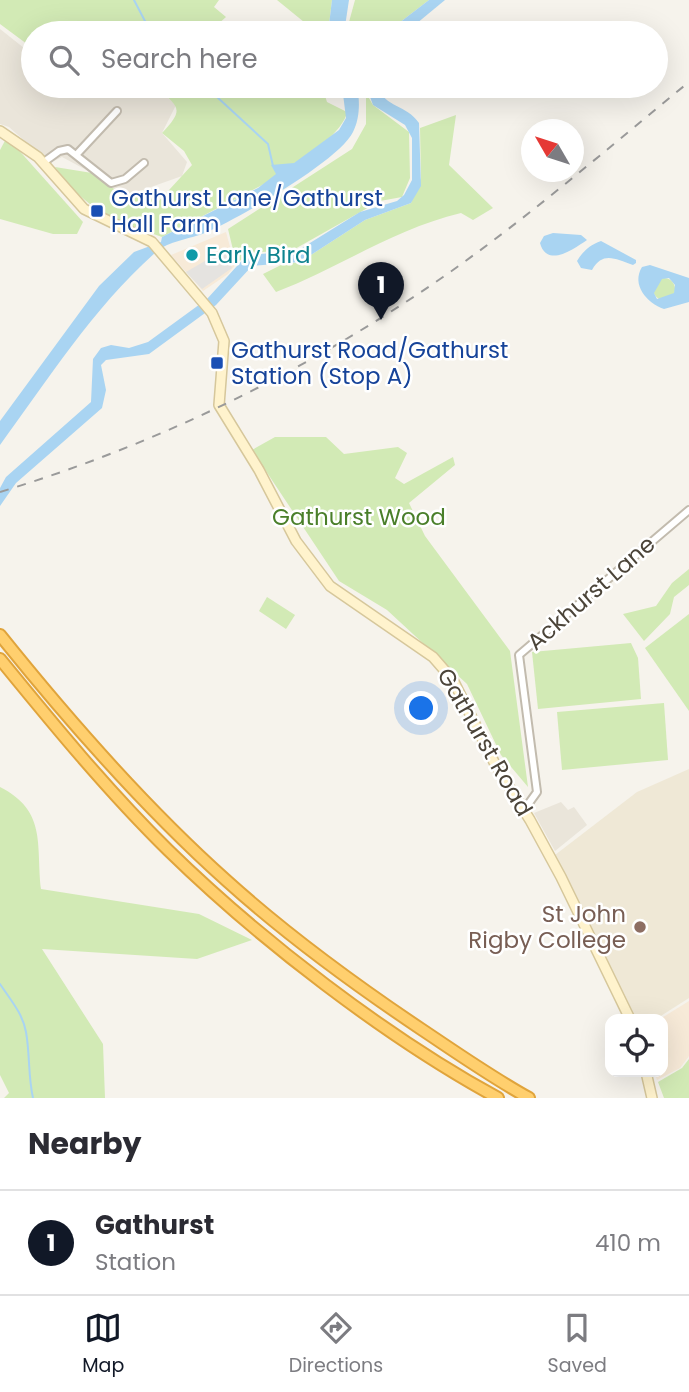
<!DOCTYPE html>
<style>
body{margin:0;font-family:Poppins,sans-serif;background:#f2f2f3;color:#2b2b33}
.controls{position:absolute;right:21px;bottom:21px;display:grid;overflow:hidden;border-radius:14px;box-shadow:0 7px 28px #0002}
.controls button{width:63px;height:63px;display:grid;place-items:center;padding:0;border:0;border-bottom:2px solid #e1e1e2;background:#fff;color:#2b2b33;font:35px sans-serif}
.compass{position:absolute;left:521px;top:119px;width:63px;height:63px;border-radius:50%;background:#fff;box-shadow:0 7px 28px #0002;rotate:309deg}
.you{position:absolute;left:422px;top:709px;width:24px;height:24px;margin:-18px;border:5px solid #fff;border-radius:50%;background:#1a73e8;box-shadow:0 0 0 10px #1a73e833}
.badge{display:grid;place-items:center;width:46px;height:46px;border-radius:50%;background:#111827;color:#fff;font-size:23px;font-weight:700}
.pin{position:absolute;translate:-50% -58px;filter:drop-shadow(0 2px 4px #0008)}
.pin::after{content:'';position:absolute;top:37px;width:24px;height:21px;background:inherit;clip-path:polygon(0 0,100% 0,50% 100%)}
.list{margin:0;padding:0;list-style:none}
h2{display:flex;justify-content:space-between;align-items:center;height:91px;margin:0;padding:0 28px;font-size:30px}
h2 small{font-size:23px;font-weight:400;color:#7c7c81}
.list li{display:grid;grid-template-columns:46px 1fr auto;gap:21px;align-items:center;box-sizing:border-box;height:105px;padding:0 28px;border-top:2px solid #e1e1e2}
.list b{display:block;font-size:26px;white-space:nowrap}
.list p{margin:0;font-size:23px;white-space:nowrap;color:#7c7c81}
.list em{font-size:23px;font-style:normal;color:#7c7c81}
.icon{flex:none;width:38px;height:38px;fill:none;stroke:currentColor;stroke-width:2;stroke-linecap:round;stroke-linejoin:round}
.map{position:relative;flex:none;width:689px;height:1098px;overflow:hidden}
.search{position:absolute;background:#fff;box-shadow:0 7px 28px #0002;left:21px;right:21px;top:21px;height:77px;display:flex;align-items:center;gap:18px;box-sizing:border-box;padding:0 24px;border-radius:38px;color:#7c7c81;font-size:26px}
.sheet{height:196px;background:#fff}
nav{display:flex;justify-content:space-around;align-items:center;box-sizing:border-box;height:98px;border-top:2px solid #e1e1e2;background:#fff;font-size:19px;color:#7c7c81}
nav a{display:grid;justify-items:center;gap:4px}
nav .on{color:#111827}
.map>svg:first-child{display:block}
.residential{fill:#eae5da}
.commercial{fill:#f7ead8}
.education{fill:#efe8d6}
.green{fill:#d2eab5}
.parking{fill:#e5e3e0}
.water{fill:#a9d4f2;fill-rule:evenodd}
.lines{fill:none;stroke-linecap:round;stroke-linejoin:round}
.stream{stroke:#a9d4f2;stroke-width:2}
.minor-casing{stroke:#c2bbae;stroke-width:10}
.secondary-casing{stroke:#d6c79b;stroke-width:12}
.motorway-casing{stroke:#e0a43c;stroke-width:14}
.minor{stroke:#fff;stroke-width:6}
.secondary{stroke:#fff3cd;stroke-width:9}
.motorway{stroke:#ffcf6e;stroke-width:10}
.rail{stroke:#9a9a9a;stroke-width:2;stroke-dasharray:9 9;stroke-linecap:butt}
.transit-dot{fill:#1a4fb4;stroke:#fff;stroke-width:2.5}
.culture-dot{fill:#0f9aa8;stroke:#fff;stroke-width:2.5}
.education-dot{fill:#8d6e63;stroke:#fff;stroke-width:2.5}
.labels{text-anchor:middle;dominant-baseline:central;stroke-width:5;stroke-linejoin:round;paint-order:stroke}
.transit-label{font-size:23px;fill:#164399;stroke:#fff;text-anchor:start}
.culture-label{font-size:23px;fill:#0d838f;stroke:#fff;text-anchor:start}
.park-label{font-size:23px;fill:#4a7f2a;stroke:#fff}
.street-label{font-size:23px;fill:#4b4439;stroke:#fff}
.education-label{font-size:23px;fill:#785e54;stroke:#fff;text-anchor:end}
</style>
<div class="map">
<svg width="689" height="1098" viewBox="0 0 689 1098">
<rect width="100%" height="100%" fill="#f6f3ec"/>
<g class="residential">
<polygon points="0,29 29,52 28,79 33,79 33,86 155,86 176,105 162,133 187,162 182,176 137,192 121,194 92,173 62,157 50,163 9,127 0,124"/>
<polygon points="561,802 568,810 574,807 587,825 555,851 534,813"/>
</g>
<g class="commercial">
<polygon points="226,232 235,265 228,274 203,291 171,255"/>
<polygon points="689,1001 689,1056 680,1068 657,1080 654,1072 663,1072 663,1019 660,1019"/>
</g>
<polygon class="education" points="689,769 689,998 656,1019 635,1019 555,855 637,792"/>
<g class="green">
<polygon points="0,0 219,0 214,7 226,17 208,33 33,33 33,76 30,77 27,63 31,47 0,24"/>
<polygon points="277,0 332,0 328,33 291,33 304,22"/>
<polygon points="355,0 429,0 386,33 352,33 349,22"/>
<path d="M155,86H303L307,90L322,86L327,102L347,112C345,129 306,161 289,165C284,167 277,165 272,165L277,174L270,181L162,237C112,219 88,212 55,167L92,173L121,194L139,192L158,202L192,165L184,151L162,133C186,108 178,107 155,86Z"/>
<polygon points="366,93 373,105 409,132 410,178 402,197 380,201 293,250 262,252 236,262 228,229 352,149 366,124"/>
<path d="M456,115L449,165L493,208L473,220L461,213C394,229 339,268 276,292L263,274L281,265L300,262L365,220L411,203L421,178L420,128Z"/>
<polygon points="7,137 83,222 77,234 53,234 0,219 0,150"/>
<circle cx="664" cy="289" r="11"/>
<polygon points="275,437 326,437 344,454 398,447 407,453 395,478 404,484 453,457 455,465 409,503 425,536 510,651 528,787 501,755 467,684 387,610 339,581 252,450"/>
<polygon points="689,569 689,585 674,597 670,614 644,641 623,614 656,606 672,583"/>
<polygon points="267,597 295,615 286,629 259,611"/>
<polygon points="689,614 689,711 645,648"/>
<polygon points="631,643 638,658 641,699 538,709 532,652"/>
<polygon points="664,703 668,760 562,770 557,712"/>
<path d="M0,787C47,811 36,844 41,889L199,914L252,940L197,959L42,949L103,1044L105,1098H4L9,1093L0,1075Z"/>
<polygon points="689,1059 689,1098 664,1098 658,1082 682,1068"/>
</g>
<polygon class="parking" points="224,250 232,268 202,289 186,272"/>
<g class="water">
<polygon points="332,0 349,0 344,33 328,33"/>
<polygon points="429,0 445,0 405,33 386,33"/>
<path d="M342,86H357C360,101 360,118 353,132C339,161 237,219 205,233C190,239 168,241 156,252C94,307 49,378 0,445V421L99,286L134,252L161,242L162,237L258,188L276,174L271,165L294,163L339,130L346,118Z"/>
<path d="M366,86H376C387,109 406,104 419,123L421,186L411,203L365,220L300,262L252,266L216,305L149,354L106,360L101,365L106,390L102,408L16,483L0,506V488L6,477L91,402L93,359L101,348L111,345L129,348L148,342L207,299L247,255L297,251L360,212L397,201L404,195L412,180V138L405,125L373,105Z"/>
<path d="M553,233L581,235L587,240C575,248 547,269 540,243L544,236Z"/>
<path d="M601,241L636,260V263L633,265C615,259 603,251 592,270L581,268L577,261C583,251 590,245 601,241Z"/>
<path d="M650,265L689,278V302L664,309C647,303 631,285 642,267ZM669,278L675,285L674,293L657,299L654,293L662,279Z"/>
</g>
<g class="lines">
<g class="stream">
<polyline points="134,0 146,23 138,29 139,33"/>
<polyline points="194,86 217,97 268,144 273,166"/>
<path d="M0,984C10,999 23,1014 26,1032C30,1054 28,1076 33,1098"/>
</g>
<defs>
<g id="minor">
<polyline points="77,154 117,111"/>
<polyline points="44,162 59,151 68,149 111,183 125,179 144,163"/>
<polyline points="524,810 537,792 519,655 689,510"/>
</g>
<g id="secondary">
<polyline points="0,131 38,157 84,209 152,242 212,313 224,341 219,405 259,470 296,541 330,586 433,657 453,680 495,764 530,820 561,877 630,1019"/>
<polyline points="646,1072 652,1098"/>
</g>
<g id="motorway">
<path d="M0,635C69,721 144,807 227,881C288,936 354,984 421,1029C457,1053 491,1077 529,1098"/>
<path d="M0,659C53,724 108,791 168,850C259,939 386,1037 498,1098"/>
</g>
</defs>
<use href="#minor" class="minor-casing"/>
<use href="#secondary" class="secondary-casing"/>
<use href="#motorway" class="motorway-casing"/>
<use href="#minor" class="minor"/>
<use href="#secondary" class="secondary"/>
<use href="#motorway" class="motorway"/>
<path class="rail" d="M0,492C158,444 307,371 443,277C529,217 608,148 689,82"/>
</g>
<g class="transit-dot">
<rect x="90" y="204" width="14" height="14" rx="3.5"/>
<rect x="210" y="356" width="14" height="14" rx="3.5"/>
</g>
<circle class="culture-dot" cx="192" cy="255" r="7"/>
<circle class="education-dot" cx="640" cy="927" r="7"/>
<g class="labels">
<g class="transit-label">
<text x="111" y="198">Gathurst Lane/Gathurst<tspan x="111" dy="26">Hall Farm</tspan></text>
<text x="231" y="350">Gathurst Road/Gathurst<tspan x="231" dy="26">Station (Stop A)</tspan></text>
</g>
<g class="culture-label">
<text x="206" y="255">Early Bird</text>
</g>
<g class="park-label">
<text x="359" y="517">Gathurst Wood</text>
</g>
<g class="street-label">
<text transform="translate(591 593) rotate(-41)">Ackhurst Lane</text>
<text transform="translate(485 742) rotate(60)">Gathurst Road</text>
</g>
<g class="education-label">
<text x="626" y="914">St John<tspan x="626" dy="26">Rigby College</tspan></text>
</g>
</g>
</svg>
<div class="controls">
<button><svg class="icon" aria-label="locate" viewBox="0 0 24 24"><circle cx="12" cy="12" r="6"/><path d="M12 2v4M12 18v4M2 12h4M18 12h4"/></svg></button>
</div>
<svg class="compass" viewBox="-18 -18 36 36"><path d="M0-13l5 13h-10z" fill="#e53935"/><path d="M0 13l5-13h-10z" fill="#7c7c81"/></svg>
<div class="you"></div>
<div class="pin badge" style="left:381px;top:320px">1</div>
<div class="search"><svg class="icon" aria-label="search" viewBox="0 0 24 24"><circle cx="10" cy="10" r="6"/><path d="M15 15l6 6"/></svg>Search here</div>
</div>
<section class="sheet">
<h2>Nearby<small></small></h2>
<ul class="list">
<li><span class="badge">1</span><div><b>Gathurst</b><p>Station</p></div><em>410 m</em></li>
</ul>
</section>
<nav>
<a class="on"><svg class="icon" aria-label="map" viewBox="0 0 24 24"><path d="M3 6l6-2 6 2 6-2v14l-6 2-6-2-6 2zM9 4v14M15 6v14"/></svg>Map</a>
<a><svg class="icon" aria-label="directions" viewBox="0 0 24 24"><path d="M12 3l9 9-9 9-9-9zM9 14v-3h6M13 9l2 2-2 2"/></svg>Directions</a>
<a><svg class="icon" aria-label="saved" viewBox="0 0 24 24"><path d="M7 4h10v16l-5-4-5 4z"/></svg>Saved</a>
</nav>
